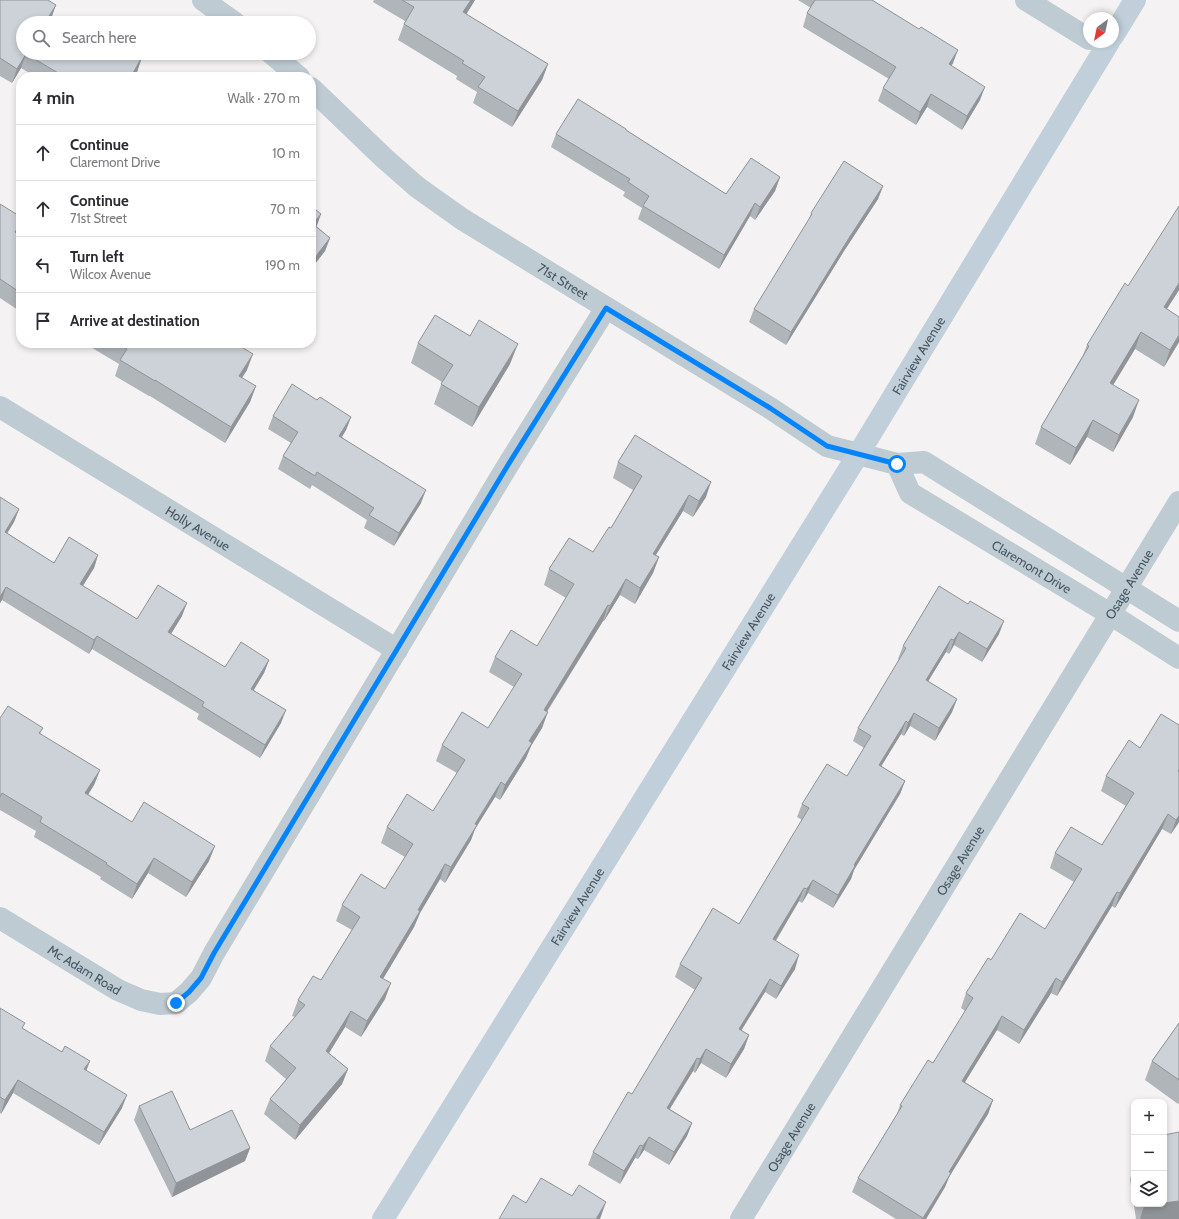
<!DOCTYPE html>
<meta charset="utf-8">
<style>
body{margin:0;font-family:Cabin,sans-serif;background:#f2f2f3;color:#2b2b33}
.controls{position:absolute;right:12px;bottom:12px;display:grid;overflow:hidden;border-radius:8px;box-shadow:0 2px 6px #0003}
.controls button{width:36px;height:36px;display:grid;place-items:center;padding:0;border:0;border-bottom:1px solid #e1e1e2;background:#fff;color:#2b2b33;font:20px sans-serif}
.compass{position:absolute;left:1083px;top:12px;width:36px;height:36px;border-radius:50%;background:#fff;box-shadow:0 2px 6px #0003;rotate:213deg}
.stop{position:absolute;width:12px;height:12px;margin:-9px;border:3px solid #0384fc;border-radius:50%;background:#fff}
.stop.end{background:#0384fc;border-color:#fff;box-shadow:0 1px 4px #0008}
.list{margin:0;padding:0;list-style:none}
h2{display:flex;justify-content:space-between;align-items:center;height:52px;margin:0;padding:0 16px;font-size:17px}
h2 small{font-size:13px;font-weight:400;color:#7c7c81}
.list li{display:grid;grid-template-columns:26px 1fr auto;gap:12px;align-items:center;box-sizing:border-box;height:56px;padding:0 16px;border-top:1px solid #e1e1e2}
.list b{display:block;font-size:15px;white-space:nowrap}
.list p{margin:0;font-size:13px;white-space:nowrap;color:#7c7c81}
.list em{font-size:13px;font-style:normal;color:#7c7c81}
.icon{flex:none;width:22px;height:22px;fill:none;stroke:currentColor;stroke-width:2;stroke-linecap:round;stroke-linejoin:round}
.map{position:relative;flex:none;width:1179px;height:1219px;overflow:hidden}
.search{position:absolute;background:#fff;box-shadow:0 2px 6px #0003;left:16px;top:16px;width:300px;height:44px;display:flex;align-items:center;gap:10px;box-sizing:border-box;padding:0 14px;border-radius:22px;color:#7c7c81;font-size:15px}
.panel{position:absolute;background:#fff;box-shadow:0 2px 6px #0003;left:16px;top:72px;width:300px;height:276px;border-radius:16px}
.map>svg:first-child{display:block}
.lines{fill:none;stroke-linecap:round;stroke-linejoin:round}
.street{stroke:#becbd3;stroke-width:22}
.secondary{stroke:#c0cfda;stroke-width:22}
.wall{fill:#b0b5ba}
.shaded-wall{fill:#909397}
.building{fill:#cdd2d8;stroke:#909397}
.route{stroke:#0384fc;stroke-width:5}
.labels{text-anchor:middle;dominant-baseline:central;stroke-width:3;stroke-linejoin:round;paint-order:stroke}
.street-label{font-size:13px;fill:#475762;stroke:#fff}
</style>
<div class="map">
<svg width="1179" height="1219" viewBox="0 0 1179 1219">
<rect width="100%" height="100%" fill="#f4f2f2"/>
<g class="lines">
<g class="street">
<polyline points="203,0 235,23"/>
<polyline points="1026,0 1089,39"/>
<polyline points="271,53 299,77"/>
<path id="s1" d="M311,88L384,158L417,187L462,219L770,408L827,446L897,464L924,462L1179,621"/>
<path id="s2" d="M0,407L397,650"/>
<path id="s3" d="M897,464L910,493L1110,614L1179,658"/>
<path id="s4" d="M0,918L118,990L141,1000L160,1004L176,1003L189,992L201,978L214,953L508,465L606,308"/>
<path id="s5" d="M741,1219L1179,502"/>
</g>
<g class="secondary">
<polyline points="1113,36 1135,0"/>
<path id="s6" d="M383,1219L859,453L1109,42"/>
</g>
</g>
<g class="wall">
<polygon points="0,0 51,19 23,53 142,57 137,72 135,75 139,77 36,77 21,68 12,83 0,76"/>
<polygon points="374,0 475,0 466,14 548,64 542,80 512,127 473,103 477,92 456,79 457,76 398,40 405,21 373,2"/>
<polygon points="798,0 872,0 953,63 951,66 980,100 962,130 927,107 916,125 878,101 883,88 889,79 803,27 807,13 811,8"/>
<polygon points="626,130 726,194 780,177 775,191 755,220 750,216 719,269 638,219 642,208 623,196 625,192 551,147 556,134"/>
<polygon points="883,186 878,199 844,251 786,345 749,322 754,309 808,222 811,213"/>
<polygon points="0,204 18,234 21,236 21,312 0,298"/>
<polygon points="311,206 316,226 330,238 325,251 311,269"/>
<polygon points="1128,286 1179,290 1167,309 1179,317 1179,342 1164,367 1135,349 1113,385 1133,417 1113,452 1087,437 1070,465 1035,444 1041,427 1083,355 1087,345"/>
<polygon points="67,343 74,343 72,346"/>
<polygon points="84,343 235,343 247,370 242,378 256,386 250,402 225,443 150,396 149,396 115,376 119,364"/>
<polygon points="418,343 510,364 472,427 434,404 442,382 411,363"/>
<polygon points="317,400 351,417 346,430 342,437 421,503 394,546 364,528 367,520 312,485 310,489 278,469 283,456 291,443 268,429 273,416"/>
<polygon points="618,462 706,497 693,517 683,511 656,555 659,557 653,573 635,604 620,595 604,621 603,621 547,712 542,728 531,746 526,758 500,800 495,797 475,829 471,840 445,883 440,879 420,913 414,927 383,979 385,999 361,1037 345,1027 329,1053 348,1069 342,1084 295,1140 264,1114 270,1099 286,1079 265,1061 270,1046 295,1017 292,1016 298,1000 321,980 352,930 336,921 342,905 385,889 405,857 381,843 387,827 433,811 457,773 436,761 442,745 488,728 514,687 489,672 495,657 537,646 566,598 544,585 549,569 593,552 611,528 633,490 613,478"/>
<polygon points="0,497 19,509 14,522 7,533 54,563 98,555 94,568 83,586 137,619 182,616 171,634 225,667 269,660 264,673 254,690 281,723 260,758 197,719 199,714 92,649 89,654 2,600 0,603"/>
<polygon points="939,586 999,634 982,662 954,645 949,654 946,652 928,681 957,699 952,712 935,741 910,726 904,736 901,734 881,766 905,781 900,794 854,870 851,879 833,908 808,893 802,903 799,901 776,941 795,969 776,999 765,992 741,1031 749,1035 744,1049 726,1078 701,1063 695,1073 693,1071 670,1109 692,1123 687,1136 669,1165 644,1150 638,1159 635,1158 620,1184 588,1165 593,1152 632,1094 695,990 675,977 680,964 739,924 802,820 797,817 802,804 847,776 864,748 853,741 858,728 899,660 898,659 903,646"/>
<polygon points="0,718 43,728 40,734 100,770 94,785 88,794 132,822 209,861 186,897 148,873 132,899 100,879 101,877 34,837 36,831 0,810"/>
<polygon points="1179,725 1179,822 1171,834 1162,829 1115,908 1112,906 1057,996 1051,993 1019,1044 997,1030 965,1082 993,1100 988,1114 949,1177 945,1187 926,1219 896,1219 852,1192 858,1178 897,1114 900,1105 933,1063 965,1011 961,1008 966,993 1045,929 1074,882 1050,868 1055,853 1102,845 1126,806 1101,791 1106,776 1140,748"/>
<polygon points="0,1008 23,1029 62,1052 90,1061 86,1070 122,1108 99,1145 13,1093 1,1114 0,1113"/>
<polygon points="1179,1023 1179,1103 1178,1104 1145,1080 1152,1061"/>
<polygon points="139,1106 190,1130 250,1148 245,1161 172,1197 134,1120"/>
<polygon points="1164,1135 1179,1219 1136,1219 1130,1179 1134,1167 1134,1204 1164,1204"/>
</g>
<g class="shaded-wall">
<polygon points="471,0 475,0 458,28 463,12"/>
<polygon points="56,5 51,19 48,23 46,21"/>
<polygon points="958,50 953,63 944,77 949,64"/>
<polygon points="26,54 21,68 12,83 17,69"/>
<polygon points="142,57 137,72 134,77 133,73"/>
<polygon points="548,64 542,80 512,127 518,111"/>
<polygon points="985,87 980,100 962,130 967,116"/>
<polygon points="931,94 927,107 916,125 920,112"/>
<polygon points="780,177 775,191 755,220 760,207"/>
<polygon points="883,186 878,199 844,251 786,345 791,332 849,238"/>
<polygon points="755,203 750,216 719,269 724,255"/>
<polygon points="321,214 316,228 313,224"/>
<polygon points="21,223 21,226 18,234 15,232"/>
<polygon points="330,238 325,251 311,269 316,256"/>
<polygon points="1179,283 1179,290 1157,324 1164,307"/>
<polygon points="1141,332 1135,349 1104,400 1110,383"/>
<polygon points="1179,335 1179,342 1164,367 1170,350"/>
<polygon points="518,344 510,364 472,427 479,407"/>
<polygon points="253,354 247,370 233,391 239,376"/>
<polygon points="256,386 250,402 225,443 231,427"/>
<polygon points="1139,400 1133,417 1113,452 1119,435"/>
<polygon points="351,417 346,430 334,449 339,436"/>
<polygon points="1093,420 1087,437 1070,465 1076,448"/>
<polygon points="711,482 706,497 693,517 699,501"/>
<polygon points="426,490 421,503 394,546 399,533"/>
<polygon points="689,495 683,511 647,569 653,554"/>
<polygon points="19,509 14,522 0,545 5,532"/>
<polygon points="98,555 94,568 75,598 80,584"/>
<polygon points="659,557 653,573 635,604 640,588"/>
<polygon points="626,579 620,595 604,621 610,606"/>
<polygon points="6,587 2,600 0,603 0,597"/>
<polygon points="187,603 182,616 164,645 168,632"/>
<polygon points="608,605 603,621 538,725 544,710"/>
<polygon points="1004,621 999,634 982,662 987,649"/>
<polygon points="959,632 954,645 949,654 954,640"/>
<polygon points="97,636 92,649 89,654 94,640"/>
<polygon points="951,639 946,652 921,693 926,680"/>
<polygon points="269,660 264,673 246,702 251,689"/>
<polygon points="957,699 952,712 935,741 939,728"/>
<polygon points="286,710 281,723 260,758 265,745"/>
<polygon points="548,712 542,728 531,746 526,758 500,800 505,785 529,741"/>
<polygon points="914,713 910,726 904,736 908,723"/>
<polygon points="906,721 901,734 874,778 879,765"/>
<polygon points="100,770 94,785 80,808 85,793"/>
<polygon points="905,781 900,794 854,870 851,879 833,908 838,895 854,865"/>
<polygon points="501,782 495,797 475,829 471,840 445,883 451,867 475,824"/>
<polygon points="1168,814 1162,829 1115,908 1120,893"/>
<polygon points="1179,816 1179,822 1171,834 1176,820"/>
<polygon points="215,846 209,861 186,897 192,882"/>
<polygon points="154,858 148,873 132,899 137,884"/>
<polygon points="445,864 440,879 420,913 414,927 375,992 380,977 418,910"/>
<polygon points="813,880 808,893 802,903 807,889"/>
<polygon points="804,888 799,901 768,953 773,939"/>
<polygon points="1117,892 1112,906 1057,996 1062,982"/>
<polygon points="799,955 795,969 776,999 781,986"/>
<polygon points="1056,978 1051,993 1019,1044 1024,1030"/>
<polygon points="770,979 765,992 734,1042 739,1029"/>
<polygon points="391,983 385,999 361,1037 367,1021"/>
<polygon points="351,1011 345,1027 321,1066 326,1051"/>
<polygon points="1002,1016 997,1030 957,1095 962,1081"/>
<polygon points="749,1035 744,1049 726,1078 731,1064"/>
<polygon points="706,1049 701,1063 695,1073 700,1059"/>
<polygon points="697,1058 693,1071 662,1121 667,1108"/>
<polygon points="90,1061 85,1074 84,1069"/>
<polygon points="348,1069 342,1084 295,1140 300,1125"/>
<polygon points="18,1080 13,1093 1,1114 5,1100"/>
<polygon points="127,1095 122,1108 99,1145 104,1132"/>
<polygon points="993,1100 988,1114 949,1177 945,1187 926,1219 922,1219 949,1172"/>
<polygon points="692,1123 687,1136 669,1165 674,1152"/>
<polygon points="649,1137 644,1150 638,1159 643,1146"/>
<polygon points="640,1145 635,1158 620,1184 624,1171"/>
<polygon points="250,1148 245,1161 172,1197 176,1183"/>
<polygon points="1179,1201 1179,1219 1140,1219 1144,1206 1158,1204 1164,1204 1164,1203"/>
<polygon points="606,1202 600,1219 596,1219"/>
</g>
<g class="building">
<polygon points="0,0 48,0 56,5 46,21 50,23 23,23 23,53 135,53 142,57 133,73 139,77 65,77 26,54 17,69 0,58"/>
<polygon points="402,0 471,0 463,12 548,64 518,111 478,87 485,77 462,63 464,61 404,24 414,7"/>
<polygon points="815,0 872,0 919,29 921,27 958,50 949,64 985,87 967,116 931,94 920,112 883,88 896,67 807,13"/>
<polygon points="578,99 626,129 626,130 726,194 751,158 780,177 760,207 755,203 724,255 643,206 649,196 628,182 630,179 556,134"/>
<polygon points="844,161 883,186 849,238 791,332 754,309 812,214 811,213"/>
<polygon points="0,204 21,217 21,223 15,232 21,236 21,293 0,279"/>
<polygon points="311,206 321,214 313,224 330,238 316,256 311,252"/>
<polygon points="1179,206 1179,283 1164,307 1179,317 1179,335 1170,350 1141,332 1110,383 1139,400 1119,435 1093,420 1076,448 1041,427 1089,346 1087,345 1125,283 1128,286"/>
<polygon points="435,315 470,336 479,320 518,344 479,407 441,384 453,365 418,343"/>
<polygon points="116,343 235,343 253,354 239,376 256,386 231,427 155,380 155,381 120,360 127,349"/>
<polygon points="292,384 317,400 320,397 351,417 339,436 426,490 399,533 369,515 374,508 317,472 315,476 283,456 298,432 273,416"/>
<polygon points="635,435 711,482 699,501 689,495 653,554 659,557 640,588 626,579 610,606 608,605 544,710 548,712 529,741 532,743 505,785 501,782 475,824 477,825 451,867 445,864 418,910 420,911 380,977 391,983 367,1021 351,1011 326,1051 348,1069 300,1125 270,1099 296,1068 270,1046 305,1005 298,1000 313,976 321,980 360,917 342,905 361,874 385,889 413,844 387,827 407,794 433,811 465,760 442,745 462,712 488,728 522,674 495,657 511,630 537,646 574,584 549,569 569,538 593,552 609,527 611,528 642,476 618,462"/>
<polygon points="0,497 19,509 5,532 54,563 69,537 98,555 80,584 137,619 158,585 187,603 168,632 225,667 241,642 269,660 251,689 286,710 265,745 202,706 204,702 97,636 94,640 6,587 0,597"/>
<polygon points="939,586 968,604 970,601 1004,621 987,649 959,632 954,640 951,639 926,680 957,699 939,728 914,713 908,723 906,721 879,765 905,781 854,865 855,866 838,895 813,880 807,889 804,888 773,939 799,955 781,986 770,979 739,1029 749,1035 731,1064 706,1049 700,1059 697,1058 667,1108 692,1123 674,1152 649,1137 643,1146 640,1145 624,1171 593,1152 628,1092 632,1094 702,978 680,964 713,908 739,924 809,808 802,804 827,764 847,776 871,736 858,728 906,648 903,646"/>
<polygon points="8,706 43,728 39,733 100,770 85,793 132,822 144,802 215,846 192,882 154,858 137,884 106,864 107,863 40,822 42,817 2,793 0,797 0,718"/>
<polygon points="1161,714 1179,725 1179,769 1178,771 1179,772 1179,816 1176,820 1168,814 1120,893 1117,892 1062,982 1056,978 1024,1030 1002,1016 962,1081 993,1100 949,1172 951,1173 923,1218 858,1178 902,1106 900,1105 928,1060 933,1063 973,998 966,993 988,958 991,960 1020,913 1045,929 1082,869 1055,853 1071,827 1102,845 1134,793 1106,776 1129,740 1140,748"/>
<polygon points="0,1008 25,1023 22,1028 62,1052 65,1046 90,1061 84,1069 127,1095 104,1132 18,1080 5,1100 0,1097"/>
<polygon points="1179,1023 1179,1080 1152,1061"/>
<polygon points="172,1091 190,1130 232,1110 250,1148 176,1183 139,1106"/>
<polygon points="1179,1132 1179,1201 1164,1203 1164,1155 1165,1155 1164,1147 1164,1135"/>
<polygon points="541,1178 572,1196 579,1185 606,1202 596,1219 499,1219 513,1195 526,1203"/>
<polygon points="1144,1204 1158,1204 1144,1206"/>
</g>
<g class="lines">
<polyline class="route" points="176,1003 189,992 201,978 214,953 508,465 606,308 770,408 827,446 897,464"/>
</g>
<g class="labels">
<g class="street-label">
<text stroke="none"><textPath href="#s1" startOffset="319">71st Street</textPath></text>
<text stroke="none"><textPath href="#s6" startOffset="1016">Fairview Avenue</textPath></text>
<text stroke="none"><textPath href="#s2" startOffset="232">Holly Avenue</textPath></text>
<text stroke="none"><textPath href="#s3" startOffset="174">Claremont Drive</textPath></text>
<text stroke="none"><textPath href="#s5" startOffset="744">Osage Avenue</textPath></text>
<text stroke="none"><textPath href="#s6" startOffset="692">Fairview Avenue</textPath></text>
<text stroke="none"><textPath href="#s5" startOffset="420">Osage Avenue</textPath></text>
<text stroke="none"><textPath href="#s6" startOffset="368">Fairview Avenue</textPath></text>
<text stroke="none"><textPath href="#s4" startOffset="99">Mc Adam Road</textPath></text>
<text stroke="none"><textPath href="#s5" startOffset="96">Osage Avenue</textPath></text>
</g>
</g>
</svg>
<div class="controls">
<button>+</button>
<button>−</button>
<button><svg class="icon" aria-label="layers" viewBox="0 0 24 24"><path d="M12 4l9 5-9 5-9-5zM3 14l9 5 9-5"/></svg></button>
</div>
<svg class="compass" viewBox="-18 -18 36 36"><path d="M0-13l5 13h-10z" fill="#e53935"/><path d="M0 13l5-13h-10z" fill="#7c7c81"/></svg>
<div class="stop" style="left:897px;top:464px"></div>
<div class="stop end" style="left:176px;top:1003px"></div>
<div class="search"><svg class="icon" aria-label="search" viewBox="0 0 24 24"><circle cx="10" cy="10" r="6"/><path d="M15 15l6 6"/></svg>Search here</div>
<section class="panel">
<h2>4 min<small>Walk · 270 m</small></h2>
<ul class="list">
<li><svg class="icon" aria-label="ahead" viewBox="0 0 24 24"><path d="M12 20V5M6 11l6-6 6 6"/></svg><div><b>Continue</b><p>Claremont Drive</p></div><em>10 m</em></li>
<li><svg class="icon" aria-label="ahead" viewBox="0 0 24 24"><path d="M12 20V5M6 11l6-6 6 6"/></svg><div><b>Continue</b><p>71st Street</p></div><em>70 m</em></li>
<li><svg class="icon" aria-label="left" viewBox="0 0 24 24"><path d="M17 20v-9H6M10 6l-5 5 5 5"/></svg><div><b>Turn left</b><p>Wilcox Avenue</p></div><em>190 m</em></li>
<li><svg class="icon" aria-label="arrive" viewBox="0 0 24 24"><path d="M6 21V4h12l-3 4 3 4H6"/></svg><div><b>Arrive at destination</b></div></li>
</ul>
</section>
</div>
